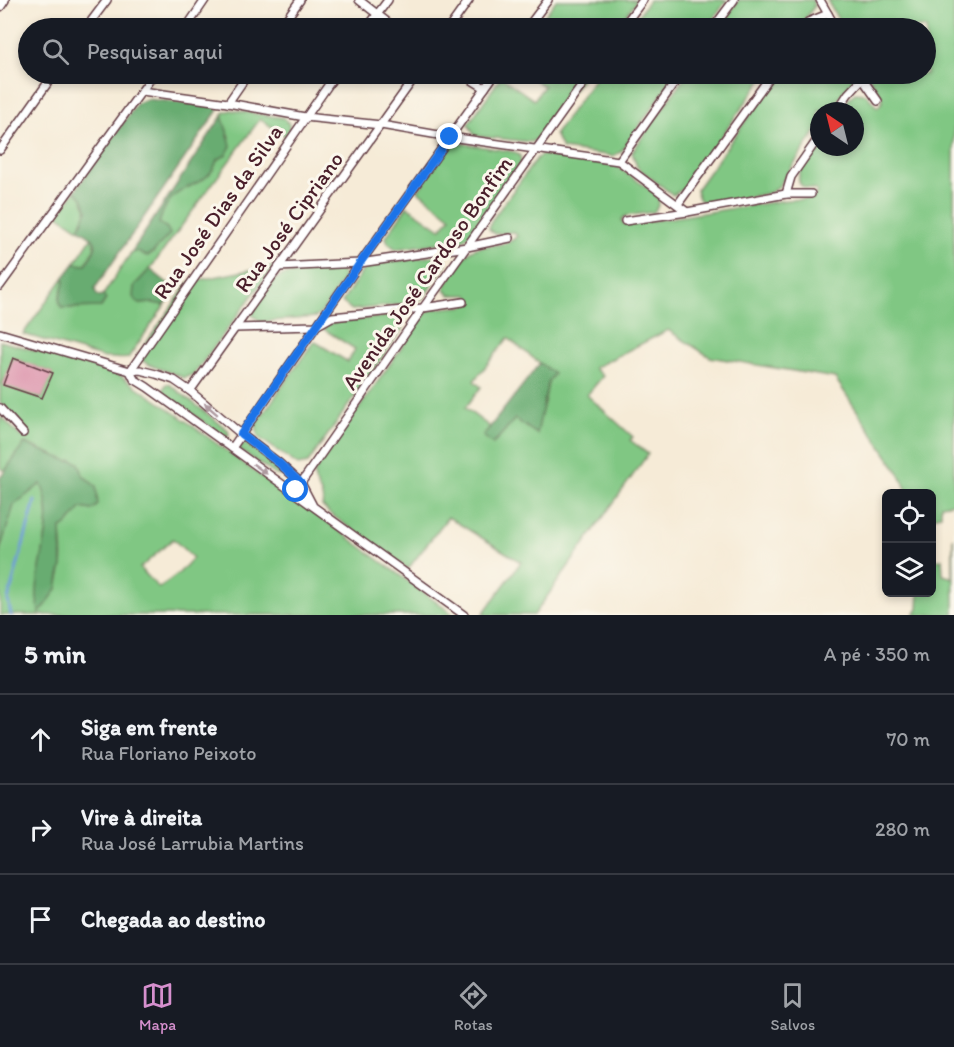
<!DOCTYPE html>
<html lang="pt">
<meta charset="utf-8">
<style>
body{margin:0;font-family:Itim,sans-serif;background:#242831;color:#f1f3f6}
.controls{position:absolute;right:18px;bottom:18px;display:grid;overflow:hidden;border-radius:9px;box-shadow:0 3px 9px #0003}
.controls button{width:54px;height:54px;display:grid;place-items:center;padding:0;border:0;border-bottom:2px solid #363941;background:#171b24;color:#f1f3f6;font:30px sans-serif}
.compass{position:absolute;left:810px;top:102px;width:54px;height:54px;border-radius:50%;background:#171b24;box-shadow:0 3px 9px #0003;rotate:325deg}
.stop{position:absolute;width:18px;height:18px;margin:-14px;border:4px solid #1a73e8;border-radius:50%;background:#fff}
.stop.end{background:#1a73e8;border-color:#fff;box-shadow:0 2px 6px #0008}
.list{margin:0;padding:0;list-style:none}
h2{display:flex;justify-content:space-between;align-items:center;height:78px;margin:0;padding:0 24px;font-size:26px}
h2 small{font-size:20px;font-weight:400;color:#9ea1a6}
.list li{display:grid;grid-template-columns:39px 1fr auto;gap:18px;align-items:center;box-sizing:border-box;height:90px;padding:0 24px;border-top:2px solid #363941}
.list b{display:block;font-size:22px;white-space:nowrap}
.list p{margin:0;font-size:20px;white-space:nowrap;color:#9ea1a6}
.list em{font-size:20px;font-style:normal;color:#9ea1a6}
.icon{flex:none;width:33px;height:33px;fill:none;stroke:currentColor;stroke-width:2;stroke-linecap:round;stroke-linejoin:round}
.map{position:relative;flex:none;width:954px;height:615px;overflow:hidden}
.search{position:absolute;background:#171b24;box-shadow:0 3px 9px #0003;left:18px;right:18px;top:18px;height:66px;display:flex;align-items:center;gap:15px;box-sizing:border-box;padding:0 21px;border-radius:33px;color:#9ea1a6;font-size:22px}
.sheet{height:348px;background:#171b24}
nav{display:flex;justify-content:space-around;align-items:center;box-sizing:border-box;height:84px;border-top:2px solid #363941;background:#171b24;font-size:16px;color:#9ea1a6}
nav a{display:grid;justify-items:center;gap:3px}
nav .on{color:#d690ce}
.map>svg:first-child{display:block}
.green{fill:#80c783;stroke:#657357;stroke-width:1.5;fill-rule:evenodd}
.forest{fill:#68ac71;stroke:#59664e;stroke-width:1.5}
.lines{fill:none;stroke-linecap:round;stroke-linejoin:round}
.stream{stroke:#6e9cd6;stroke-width:3}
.building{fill:#dc92aa}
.street-casing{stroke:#643e45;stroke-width:10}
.secondary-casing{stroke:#643e45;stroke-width:12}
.street{stroke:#fff;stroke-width:7}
.secondary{stroke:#fff;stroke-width:9}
.oneway{fill:#ae9aa0}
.route{stroke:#1a73e8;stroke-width:8}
.labels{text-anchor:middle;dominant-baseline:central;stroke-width:6;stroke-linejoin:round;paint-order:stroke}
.street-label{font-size:22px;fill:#4a1f2b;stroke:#fbf7ec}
</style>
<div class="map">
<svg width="954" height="615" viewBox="0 0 954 615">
<rect width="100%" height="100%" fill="#fbf7ec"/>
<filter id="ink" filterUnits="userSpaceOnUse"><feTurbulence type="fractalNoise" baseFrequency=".0167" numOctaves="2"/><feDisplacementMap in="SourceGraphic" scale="12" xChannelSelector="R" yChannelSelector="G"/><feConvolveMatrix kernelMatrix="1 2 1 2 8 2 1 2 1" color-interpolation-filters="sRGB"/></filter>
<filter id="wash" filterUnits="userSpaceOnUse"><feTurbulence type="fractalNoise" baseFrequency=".008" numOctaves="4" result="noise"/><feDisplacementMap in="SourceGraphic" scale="24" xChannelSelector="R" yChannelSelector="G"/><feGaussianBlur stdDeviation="1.35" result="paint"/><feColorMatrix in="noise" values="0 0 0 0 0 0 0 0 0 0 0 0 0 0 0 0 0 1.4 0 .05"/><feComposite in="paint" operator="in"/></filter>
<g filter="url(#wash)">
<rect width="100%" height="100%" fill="#f6ebd7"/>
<g class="green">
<polygon points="556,0 637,0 617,28 536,28"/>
<polygon points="649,0 727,0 707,28 629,28"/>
<polygon points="739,0 813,0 814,7 798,28 719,28"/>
<path d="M827,0H954V503L941,505V515L932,517V494L908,493L899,473L835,378L710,357L668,330L594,368L603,376L587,395L633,437L630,440L648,454L534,615H482L521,562L448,517L408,569L329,513L322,506C326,492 311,485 315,471L425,314L432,309L464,306L467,303L469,297L468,295H450L444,288C451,277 462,256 472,250C486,242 506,249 517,236L514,232L495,234L489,229L491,221L537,158L543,155L616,166L655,193L659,201L658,206L654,212L626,216L622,219L623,223L626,225L786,200L809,199L814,197L817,192L816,190C812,189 806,189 802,186C790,176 813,152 819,143V147H855V111H841L850,97L855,93L866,94L876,106L878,107L882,102V97L867,74H926V28H843ZM508,338L553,374L548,382L545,399L536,433L515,419L483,436L490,427L465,408L481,387L474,381Z"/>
<polygon points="525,74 585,74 539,138 531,142 475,136 468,124 501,77 534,100 544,86"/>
<polygon points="598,74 676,74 621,152 613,156 562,149 555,134"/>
<polygon points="687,74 766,74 684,189 673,195 637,167 632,152"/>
<polygon points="779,74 855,74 856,76 855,80 845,90 830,111 819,111 819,127 779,186 770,193 708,205 699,199 696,190"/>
<path d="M231,110L284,118L289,124V129L285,136L260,119L150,269L134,286L139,304L153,303L165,305L128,358C120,360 113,357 105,358L23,334L64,277V283L59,299L62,308L101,307L106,299L103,295L131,253L138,251L153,253L161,241L170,234L159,223C162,212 166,202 175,195C192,182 210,183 217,160L226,155L230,136L225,127L222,116L225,112Z"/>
<polygon points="459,143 515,152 520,156 521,163 472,234 463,240 396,249 388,243 386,237 407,206 440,229 451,217 418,191 449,146"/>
<polygon points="75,191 82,198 87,210 79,229 58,215"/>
<path d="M92,237C99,251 89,253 86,265L74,264Z"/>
<polygon points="440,255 445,258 446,264 424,297 414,303 352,310 342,302 363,270 368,265"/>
<path d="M275,265L194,374L184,378C171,371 146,367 137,356L189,282Z"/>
<polygon points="335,268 342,271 344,278 322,312 316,317 261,322 251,314 274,280 283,275"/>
<polygon points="396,315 401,321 402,329 308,463 298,465 258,437 256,424 314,341 348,362 355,349 322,328 331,323"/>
<path d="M0,341L83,363L119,375L174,412L270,483L311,510L454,615H0V550L4,536L14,505L41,483L46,494L48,521L43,554L57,589C58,581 61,572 62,564C64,552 61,540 61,528L68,524L81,508L92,510L96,487L83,475L72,460L68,462L25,443L5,471L0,468V418H3L20,436L23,437L26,434L25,430L0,403ZM13,358L52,373L42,398L3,384ZM173,539L193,558L179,573L159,588L140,568Z"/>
<polygon points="166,384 169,384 228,430 229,435 228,437 223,436 164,393 163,390"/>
<polygon points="244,443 247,444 280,469 282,474 281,476 276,475 240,450 239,447"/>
<polygon points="953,538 954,615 914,615 918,609 919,593 932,592 932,561 942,559 943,575 953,578"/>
</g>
<g class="forest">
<path d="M147,99L214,106L218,110L95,288L96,294L99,296L103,295L106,299L101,307L61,308L59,299L64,283V277L74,264L86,265C88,259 91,257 94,251C100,240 87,234 79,229L87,210L82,198L75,191L137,103Z"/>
<path d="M222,116C225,126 229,135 231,146L226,155L217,160C210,183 192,182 175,195C166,202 162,212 159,223L167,228L170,234C162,241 157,250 148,256L143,255L138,251L131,253Z"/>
<polygon points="150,269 176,290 165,305 153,303 139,304 133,297 134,286"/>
<polygon points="540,363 554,374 548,382 537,434 515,419 493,444 483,436"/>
<path d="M25,443L33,447L68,461L72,460L79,463L83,475L96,487L98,505L92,510L81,508L68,524L61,528L62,566L59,576L57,589L43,609L39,613C38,606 36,597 37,590C39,555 57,518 41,484L14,505L0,550V478Z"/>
</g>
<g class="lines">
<polyline class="stream" points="11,615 8,600 35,501"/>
</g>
<g id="blocks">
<polygon class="building" points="13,358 53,373 42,398 3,385"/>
</g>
</g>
<g filter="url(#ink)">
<use href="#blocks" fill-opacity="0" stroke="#643e45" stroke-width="1.5"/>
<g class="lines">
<defs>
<g id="street">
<polyline points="359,0 395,28"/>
<polyline points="820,0 836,28"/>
<polyline points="86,28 107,0"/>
<polyline points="186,28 205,0"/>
<polyline points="280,28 300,0"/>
<polyline points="367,28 388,0"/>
<polyline points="449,28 469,0"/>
<polyline points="527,28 548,0"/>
<polyline points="622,28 643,0"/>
<polyline points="713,28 734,0"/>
<polyline points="804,28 808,22 828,14"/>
<polyline points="462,74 485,88"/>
<polyline points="859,74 878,101"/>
<polyline points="142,91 228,103 305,117 381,125 450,137 619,161 687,212"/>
<polyline points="228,103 248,74"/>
<polyline points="837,111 848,94 862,79"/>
<polyline points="0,150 54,74"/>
<polyline points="619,161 681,74"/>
<polyline points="786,194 791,177 819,137"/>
<polyline points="678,204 772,74"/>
<polyline points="625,221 687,212 786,194 811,194"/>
<polyline points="279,267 360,263 467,247 510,238"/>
<polyline points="0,286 154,74"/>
<polyline points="235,328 316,326 332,317 423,308 463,302"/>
<polyline points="0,333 130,371 140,370 156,374 174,380 190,391 241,434 279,463 301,483 312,504"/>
<polyline points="130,371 134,379 147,387 464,615"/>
<polyline points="130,371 336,74"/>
<polyline points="190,391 417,74"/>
<polyline points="0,408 23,433"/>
<polyline points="232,448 360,263 495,74"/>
<polyline points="294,493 423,308 590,74"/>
</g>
<polyline id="secondary" points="0,6 4,0"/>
</defs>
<use href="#street" class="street-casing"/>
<use href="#secondary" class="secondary-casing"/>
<use href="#street" class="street"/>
<use href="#secondary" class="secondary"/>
</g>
<defs><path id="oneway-solid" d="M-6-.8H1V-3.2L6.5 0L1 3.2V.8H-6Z" transform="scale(1.5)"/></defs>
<g class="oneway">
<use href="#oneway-solid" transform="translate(211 409) rotate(-139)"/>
<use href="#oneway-solid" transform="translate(260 469) rotate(36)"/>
</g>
</g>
<g class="lines" filter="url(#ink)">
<polyline class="route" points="296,490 301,483 279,463 241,434 360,263 450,137"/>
</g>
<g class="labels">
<g class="street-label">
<text transform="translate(218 212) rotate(-55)">Rua José Dias da Silva</text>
<text transform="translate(289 222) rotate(-54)">Rua José Cipriano</text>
<text transform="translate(427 273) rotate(-55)">Avenida José Cardoso Bonfim</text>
</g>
</g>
</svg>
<div class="controls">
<button><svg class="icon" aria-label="locate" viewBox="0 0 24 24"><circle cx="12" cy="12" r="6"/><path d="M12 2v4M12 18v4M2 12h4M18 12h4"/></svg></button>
<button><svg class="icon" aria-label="layers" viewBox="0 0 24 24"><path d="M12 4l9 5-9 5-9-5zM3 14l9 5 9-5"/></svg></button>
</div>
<svg class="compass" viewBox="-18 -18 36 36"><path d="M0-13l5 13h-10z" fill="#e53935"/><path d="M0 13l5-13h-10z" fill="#9ea1a6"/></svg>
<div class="stop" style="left:296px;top:490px"></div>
<div class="stop end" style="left:450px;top:137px"></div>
<div class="search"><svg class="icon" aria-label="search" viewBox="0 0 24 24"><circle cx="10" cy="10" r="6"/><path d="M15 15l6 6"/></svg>Pesquisar aqui</div>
</div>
<section class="sheet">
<h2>5 min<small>A pé · 350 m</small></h2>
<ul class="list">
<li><svg class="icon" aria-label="ahead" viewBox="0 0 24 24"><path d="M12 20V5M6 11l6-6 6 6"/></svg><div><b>Siga em frente</b><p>Rua Floriano Peixoto</p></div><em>70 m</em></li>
<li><svg class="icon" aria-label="right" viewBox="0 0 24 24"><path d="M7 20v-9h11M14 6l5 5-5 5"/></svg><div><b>Vire à direita</b><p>Rua José Larrubia Martins</p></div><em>280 m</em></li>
<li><svg class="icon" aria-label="arrive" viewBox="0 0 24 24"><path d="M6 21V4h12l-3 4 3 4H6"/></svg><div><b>Chegada ao destino</b></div></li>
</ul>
</section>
<nav>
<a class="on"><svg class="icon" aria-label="map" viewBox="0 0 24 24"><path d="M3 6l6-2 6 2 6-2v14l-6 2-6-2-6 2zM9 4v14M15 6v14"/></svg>Mapa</a>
<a><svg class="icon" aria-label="directions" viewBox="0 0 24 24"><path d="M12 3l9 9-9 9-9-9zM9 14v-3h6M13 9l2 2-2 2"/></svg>Rotas</a>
<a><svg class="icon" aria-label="saved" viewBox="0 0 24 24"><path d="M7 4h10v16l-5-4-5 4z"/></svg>Salvos</a>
</nav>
